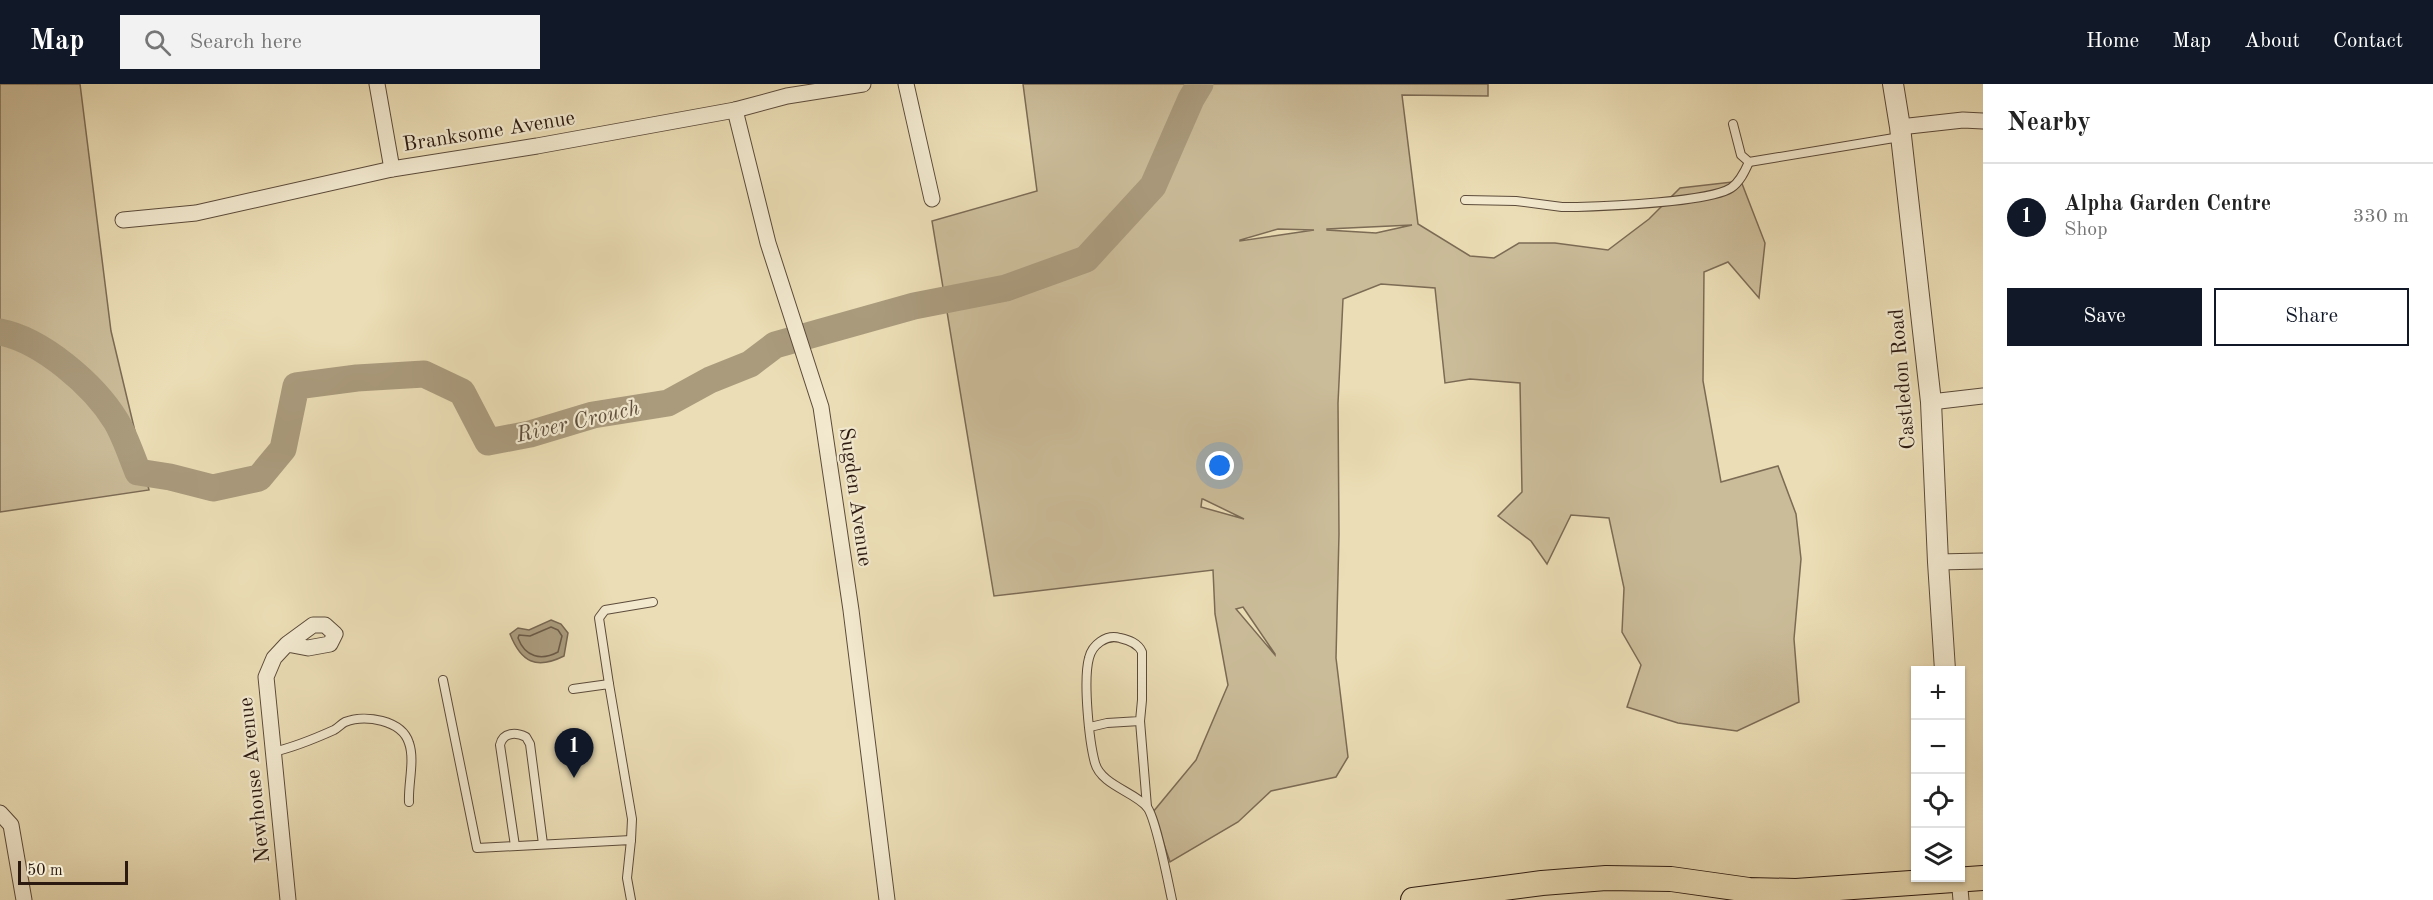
<!DOCTYPE html>
<meta charset="utf-8">
<style>
body{margin:0;font-family:"Old Standard TT",serif;background:#f2f2f2;color:#222}
.controls{position:absolute;right:18px;bottom:18px;display:grid;overflow:hidden;border-radius:0px;box-shadow:0 2px 4px #0004}
.controls button{width:54px;height:54px;display:grid;place-items:center;padding:0;border:0;border-bottom:2px solid #e0e0e0;background:#fff;color:#222;font:30px sans-serif}
.scale{position:absolute;left:18px;bottom:15px;width:110px;box-sizing:border-box;padding-left:6px;border:3px solid #2c1a11;border-top:0;font-size:16px;line-height:21px;white-space:nowrap;color:#2c1a11;-webkit-text-stroke:4px #f2e9cf;paint-order:stroke}
.you{position:absolute;left:1220px;top:382px;width:21px;height:21px;margin:-15px;border:4px solid #fff;border-radius:50%;background:#1a73e8;box-shadow:0 0 0 9px #1a73e833}
.badge{display:grid;place-items:center;width:39px;height:39px;border-radius:50%;background:#111827;color:#fff;font-size:20px;font-weight:700}
.pin{position:absolute;translate:-50% -50px;filter:drop-shadow(0 2px 3px #0008)}
.pin::after{content:'';position:absolute;top:32px;width:21px;height:18px;background:inherit;clip-path:polygon(0 0,100% 0,50% 100%)}
.list{margin:0;padding:0;list-style:none}
h2{display:flex;justify-content:space-between;align-items:center;height:78px;margin:0;padding:0 24px;font-size:26px}
h2 small{font-size:20px;font-weight:400;color:#767676}
.list li{display:grid;grid-template-columns:39px 1fr auto;gap:18px;align-items:center;box-sizing:border-box;height:108px;padding:0 24px;border-top:2px solid #e0e0e0}
.list b{display:block;font-size:22px;white-space:nowrap}
.list p{margin:0;font-size:20px;white-space:nowrap;color:#767676}
.list em{font-size:20px;font-style:normal;color:#767676}
.actions{display:flex;gap:12px;padding:18px 24px}
.actions a{flex:1;padding:14px 0;border:2px solid #111827;border-radius:0px;text-align:center;font-size:21px;color:#111827}
.actions .main{background:#111827;color:#fff}
.icon{flex:none;width:33px;height:33px;fill:none;stroke:currentColor;stroke-width:2;stroke-linecap:round;stroke-linejoin:round}
.map{position:relative;flex:none;width:1983px;height:816px;overflow:hidden}
header{display:flex;align-items:center;gap:36px;box-sizing:border-box;height:84px;padding:0 30px;background:#111827;color:#fff}
header strong{font-size:28px}
nav{display:flex;gap:33px;margin-inline-start:auto;font-size:21px}
.search{width:420px;height:54px;background:#f2f2f2;display:flex;align-items:center;gap:15px;box-sizing:border-box;padding:0 21px;border-radius:0px;color:#767676;font-size:22px}
main{display:flex}
aside{flex:1;background:#fff}
.map>svg:first-child{display:block}
.green{fill:#cbbc99;stroke:#7c6b55;stroke-width:1.5;fill-rule:evenodd}
.water{fill:#aa9b7d;stroke:#786752;stroke-width:1.5}
.lines{fill:none;stroke-linecap:round;stroke-linejoin:round}
.shore{stroke:#6b5a47;stroke-width:1.5}
.river{stroke:#aa9b7d;stroke-width:27}
.service-casing{stroke:#5c4b3a;stroke-width:10}
.minor-casing{stroke:#5c4b3a;stroke-width:17}
.tertiary-casing{stroke:#5c4b3a;stroke-width:22}
.primary-casing{stroke:#2c1a11;stroke-width:26}
.service{stroke:#f2e9cf;stroke-width:8}
.minor{stroke:#f2e9cf;stroke-width:15}
.tertiary{stroke:#f2e9cf;stroke-width:20}
.primary{stroke:#ebddb5;stroke-width:24}
.labels{text-anchor:middle;dominant-baseline:central;stroke-width:4.5;stroke-linejoin:round;paint-order:stroke}
.street-label{font-size:21px;fill:#2c1a11;stroke:#f2e9cf}
.water-label{font-size:22px;font-style:italic;fill:#5e4e3c;stroke:#f2e9cf}
</style>
<header>
<strong>Map</strong>
<div class="search"><svg class="icon" aria-label="search" viewBox="0 0 24 24"><circle cx="10" cy="10" r="6"/><path d="M15 15l6 6"/></svg>Search here</div>
<nav><a>Home</a><a>Map</a><a>About</a><a>Contact</a></nav>
</header>
<main>
<div class="map">
<svg width="1983" height="816" viewBox="0 0 1983 816">
<rect width="100%" height="100%" fill="#ebddb5"/>
<filter id="stains"><feTurbulence type="fractalNoise" baseFrequency=".00333" numOctaves="4"/><feColorMatrix values="0 0 0 0 .2 0 0 0 0 .09 0 0 0 0 .02 0 0 0 .5 -.17"/></filter>
<radialGradient id="worn" r=".72"><stop offset=".6" stop-color="#630" stop-opacity="0"/><stop offset="1" stop-color="#630" stop-opacity=".3"/></radialGradient>
<g class="green">
<polygon points="0,0 80,0 111,247 149,406 0,428"/>
<path d="M1023,0H1488V12L1402,11L1418,140L1470,172L1494,174L1519,159H1555L1608,166L1649,135L1680,104L1741,97L1765,159L1759,214L1728,178L1704,188L1703,297L1721,398L1778,382L1796,430L1801,475L1794,555L1799,618L1737,647L1678,639L1627,623L1641,581L1622,548L1624,504L1609,434L1571,431L1547,480L1531,457L1498,432L1522,408L1520,299L1470,295L1445,299L1435,204L1381,200L1343,215L1338,319L1339,450L1336,574L1348,673L1336,693L1271,707L1238,738L1170,778L1153,728L1196,676L1228,601L1215,530L1213,486L994,512L932,137L1037,107ZM1412,141L1376,149L1327,146V145ZM1278,145L1314,146L1240,157V156ZM1202,415H1203L1244,435L1201,423ZM1243,523L1275,570V571L1236,525Z"/>
</g>
<path class="water" d="M551,536L561,540L568,549L564,572C536,586 521,578 510,550L518,544L529,546Z"/>
<g class="lines">
<path class="shore" d="M551,543L558,546L562,552L558,568C541,577 525,573 518,554L519,551L530,552Z"/>
<path class="river" d="M0,248C42,256 94,301 116,337C125,352 131,371 138,388L170,393L213,404L259,394L283,365L296,302L357,294L424,290L462,308L488,358L530,350L593,331L668,319L710,296L750,280L775,261L914,222L1006,204L1086,175L1153,102L1191,15L1200,0"/>
<defs>
<g id="service">
<polyline points="1733,40 1741,71 1749,78 1900,53"/>
<path d="M1465,116L1516,117L1562,123H1577C1607,122 1709,118 1731,104C1740,98 1745,87 1749,78"/>
<polyline points="443,596 477,764 631,756 627,794 631,816"/>
<polyline points="609,600 599,534 605,526 653,518"/>
<polyline points="573,605 609,600 632,735 631,756"/>
<polyline points="1140,637 1147,723"/>
<path d="M1090,643L1107,639L1140,637L1142,616V568C1138,559 1129,556 1120,554C1106,550 1092,561 1089,574C1083,596 1089,657 1095,679C1101,701 1135,708 1147,723C1156,734 1168,798 1172,816"/>
<path d="M273,668C295,663 314,655 334,646C338,644 341,640 345,638C365,630 402,636 409,659C415,676 408,700 409,718"/>
<path d="M515,762L500,661C503,648 516,648 526,653L530,660L543,760"/>
</g>
<g id="minor">
<polyline points="377,0 392,85"/>
<polyline points="906,0 932,115"/>
<polyline points="735,26 768,159 821,323 851,526 887,816"/>
<polyline points="1900,43 1963,36 1983,37"/>
<polyline points="123,136 196,129 392,85 537,62 735,26 787,12 863,0"/>
<polyline points="1931,318 1983,312"/>
<polyline points="1938,478 1983,477"/>
<polyline points="287,560 313,541 325,541 335,550 330,560 308,564 287,560 274,574 266,593 288,816"/>
<polyline points="0,729 11,741 24,816"/>
<polyline points="1959,794 1961,816"/>
</g>
<polyline id="tertiary" points="1893,0 1900,43 1931,318 1938,478 1945,586"/>
<polyline id="primary" points="1413,816 1542,799 1606,794 1671,795 1749,806 1796,807 1983,794"/>
</defs>
<use href="#service" class="service-casing"/>
<use href="#minor" class="minor-casing"/>
<use href="#tertiary" class="tertiary-casing"/>
<use href="#primary" class="primary-casing"/>
<use href="#service" class="service"/>
<use href="#minor" class="minor"/>
<use href="#tertiary" class="tertiary"/>
<use href="#primary" class="primary"/>
</g>
<g class="labels">
<g class="street-label">
<text transform="translate(489 48) rotate(-9)">Branksome Avenue</text>
<text transform="translate(1903 295) rotate(-95)">Castledon Road</text>
<text transform="translate(855 413) rotate(82)">Sugden Avenue</text>
<text transform="translate(255 696) rotate(-96)">Newhouse Avenue</text>
</g>
<g class="water-label">
<text transform="translate(578 338) rotate(-13)">River Crouch</text>
</g>
</g>
<rect width="100%" height="100%" filter="url(#stains)"/>
<rect width="100%" height="100%" fill="url(#worn)"/>
</svg>
<div class="controls">
<button>+</button>
<button>−</button>
<button><svg class="icon" aria-label="locate" viewBox="0 0 24 24"><circle cx="12" cy="12" r="6"/><path d="M12 2v4M12 18v4M2 12h4M18 12h4"/></svg></button>
<button><svg class="icon" aria-label="layers" viewBox="0 0 24 24"><path d="M12 4l9 5-9 5-9-5zM3 14l9 5 9-5"/></svg></button>
</div>
<div class="scale">50 m</div>
<div class="you"></div>
<div class="pin badge" style="left:574px;top:694px">1</div>
</div>
<aside>
<h2>Nearby<small></small></h2>
<ul class="list">
<li><span class="badge">1</span><div><b>Alpha Garden Centre</b><p>Shop</p></div><em>330 m</em></li>
</ul>
<div class="actions"><a class="main">Save</a><a>Share</a></div>
</aside>
</main>
